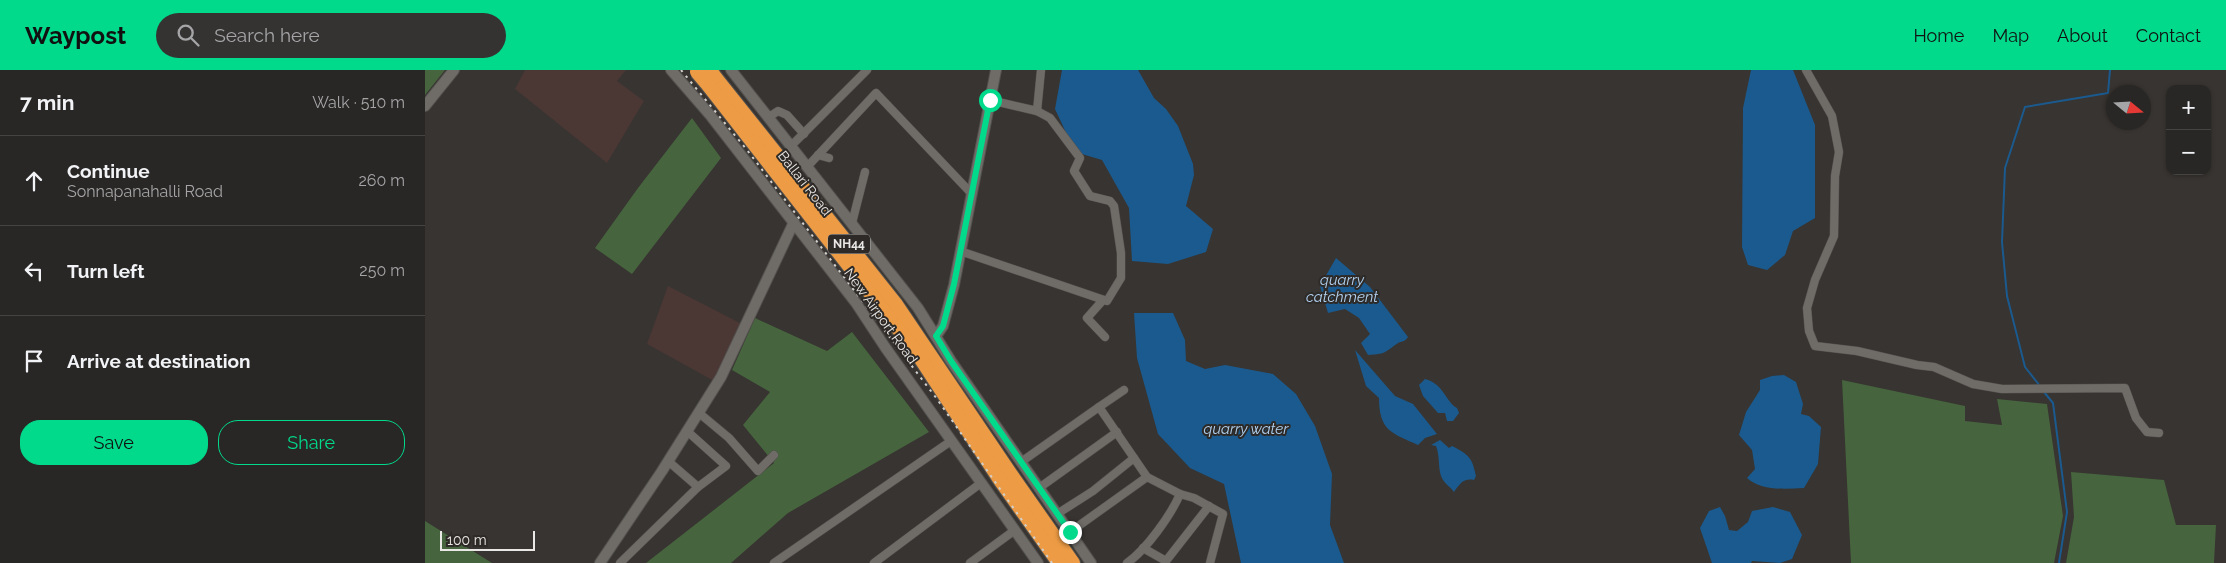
<!DOCTYPE html>
<meta charset="utf-8">
<style>
body{margin:0;font-family:Raleway,sans-serif;background:#353332;color:#f1f3f6}
.controls{position:absolute;right:15px;top:15px;display:grid;overflow:hidden;border-radius:10px;box-shadow:0 1px 4px #0004}
.controls button{width:45px;height:45px;display:grid;place-items:center;padding:0;border:0;border-bottom:1px solid #454442;background:#292725;color:#f1f3f6;font:25px sans-serif}
.compass{position:absolute;left:1681px;top:15px;width:45px;height:45px;border-radius:50%;background:#292725;box-shadow:0 1px 4px #0004;rotate:108deg}
.scale{position:absolute;left:15px;bottom:12px;width:95px;box-sizing:border-box;padding-left:5px;border:2px solid #eae8e6;border-top:0;font-size:14px;line-height:18px;white-space:nowrap;color:#eae8e6;-webkit-text-stroke:4px #2d2a27;paint-order:stroke}
.stop{position:absolute;width:15px;height:15px;margin:-11px;border:4px solid #01d98b;border-radius:50%;background:#fff}
.stop.end{background:#01d98b;border-color:#fff;box-shadow:0 1px 5px #0008}
.list{margin:0;padding:0;list-style:none}
h2{display:flex;justify-content:space-between;align-items:center;height:65px;margin:0;padding:0 20px;font-size:21px}
h2 small{font-size:16px;font-weight:400;color:#a5a5a7}
.list li{display:grid;grid-template-columns:32px 1fr auto;gap:15px;align-items:center;box-sizing:border-box;height:90px;padding:0 20px;border-top:1px solid #454442}
.list b{display:block;font-size:19px;white-space:nowrap}
.list p{margin:0;font-size:16px;white-space:nowrap;color:#a5a5a7}
.list em{font-size:16px;font-style:normal;color:#a5a5a7}
.actions{display:flex;gap:10px;padding:15px 20px}
.actions a{flex:1;padding:11px 0;border:1px solid #01d98b;border-radius:20px;text-align:center;font-size:18px;color:#01d98b}
.actions .main{background:#01d98b;color:#111}
.icon{flex:none;width:28px;height:28px;fill:none;stroke:currentColor;stroke-width:2;stroke-linecap:round;stroke-linejoin:round}
.map{position:relative;flex:none;width:1801px;height:493px;overflow:hidden}
header{display:flex;align-items:center;gap:30px;box-sizing:border-box;height:70px;padding:0 25px;background:#01d98b;color:#111}
header strong{font-size:24px}
nav{display:flex;gap:28px;margin-inline-start:auto;font-size:18px}
.search{width:350px;height:45px;background:#353332;display:flex;align-items:center;gap:12px;box-sizing:border-box;padding:0 18px;border-radius:28px;color:#a5a5a7;font-size:19px}
main{display:flex}
aside{flex:1;background:#292725}
.map>svg:first-child{display:block}
.industrial{fill:#4b3734}
.green{fill:#46643d}
.water{fill:#1b5a8e}
.lines{fill:none;stroke-linecap:round;stroke-linejoin:round}
.stream{stroke:#1b5a8e;stroke-width:2}
.street-casing{stroke:#53514e;stroke-width:9}
.secondary-casing{stroke:#53514e;stroke-width:12}
.highway-casing{stroke:#53514e;stroke-width:16}
.street{stroke:#6f6c68;stroke-width:8}
.secondary{stroke:#6f6c68;stroke-width:10}
.highway{stroke:#ed9b44;stroke-width:14}
.rail{stroke:#d2d0cd;stroke-width:2;stroke-dasharray:2.5 5;stroke-linecap:butt}
.highway-bridge-casing{stroke:#53514e;stroke-width:16;stroke-linecap:butt}
.highway-bridge{stroke:#ed9b44;stroke-width:14}
.route{stroke:#01d98b;stroke-width:6}
.labels{text-anchor:middle;dominant-baseline:central;stroke-width:4;stroke-linejoin:round;paint-order:stroke}
.shield{fill:#2d2a27;stroke:#b1afad;stroke-width:1}
.shield-label{font-size:12px;font-weight:bold;fill:#eae8e6}
.street-label{font-size:14px;fill:#eae8e6;stroke:#2d2a27}
.water-label{font-size:15px;font-style:italic;fill:#b2d1f0;stroke:#2d2a27}
</style>
<header>
<strong>Waypost</strong>
<div class="search"><svg class="icon" aria-label="search" viewBox="0 0 24 24"><circle cx="10" cy="10" r="6"/><path d="M15 15l6 6"/></svg>Search here</div>
<nav><a>Home</a><a>Map</a><a>About</a><a>Contact</a></nav>
</header>
<main>
<aside>
<h2>7 min<small>Walk · 510 m</small></h2>
<ul class="list">
<li><svg class="icon" aria-label="ahead" viewBox="0 0 24 24"><path d="M12 20V5M6 11l6-6 6 6"/></svg><div><b>Continue</b><p>Sonnapanahalli Road</p></div><em>260 m</em></li>
<li><svg class="icon" aria-label="left" viewBox="0 0 24 24"><path d="M17 20v-9H6M10 6l-5 5 5 5"/></svg><div><b>Turn left</b></div><em>250 m</em></li>
<li><svg class="icon" aria-label="arrive" viewBox="0 0 24 24"><path d="M6 21V4h12l-3 4 3 4H6"/></svg><div><b>Arrive at destination</b></div></li>
</ul>
<div class="actions"><a class="main">Save</a><a>Share</a></div>
</aside>
<div class="map">
<svg width="1801" height="493" viewBox="0 0 1801 493">
<rect width="100%" height="100%" fill="#373431"/>
<g class="industrial">
<polygon points="100,0 201,0 192,11 219,31 182,93 90,19"/>
<polygon points="243,216 317,254 289,311 222,274"/>
</g>
<g class="green">
<polygon points="0,0 20,0 0,25"/>
<polygon points="267,48 296,88 207,204 170,178 213,118"/>
<polygon points="330,248 402,281 427,262 504,362 363,443 306,493 221,493 349,393 318,355 345,322 307,300"/>
<polygon points="1417,310 1540,336 1540,351 1577,355 1572,329 1622,334 1638,446 1629,493 1426,493"/>
<polygon points="1646,402 1739,410 1751,455 1791,455 1789,493 1641,493 1649,447"/>
<polygon points="0,451 67,493 0,493"/>
</g>
<g class="water">
<polygon points="637,0 713,0 729,28 741,39 753,56 768,94 769,105 761,136 788,159 781,182 743,194 707,191 704,138 677,90 650,82 630,39"/>
<polygon points="1326,0 1368,0 1390,55 1390,148 1368,161 1360,185 1342,200 1323,195 1317,177 1318,38"/>
<path d="M911,188L945,217L983,267C980,272 977,271 973,273C959,283 960,284 943,285L936,273L945,264L934,248L920,239L903,243L895,216Z"/>
<polygon points="709,243 748,243 760,270 761,291 780,299 800,295 848,304 871,324 890,356 907,404 905,455 919,493 816,493 799,414 765,398 733,364 712,288"/>
<path d="M930,280L970,326L988,334L1012,364L1000,368L993,375C967,363 954,361 954,328L941,316Z"/>
<path d="M1359,305L1371,312L1378,334L1376,344L1384,346L1396,357L1393,394L1379,418C1359,419 1337,421 1322,408L1330,399L1327,380L1314,365L1321,342L1335,320V310L1347,306Z"/>
<path d="M1000,309C1018,313 1021,332 1032,338L1034,343L1028,351H1022L1020,343H1013L998,326L994,315Z"/>
<path d="M1015,370L1024,378L1027,376C1044,385 1047,387 1051,406L1049,410C1038,408 1035,414 1029,422C1025,416 1019,414 1016,406C1013,397 1015,386 1011,376L1006,375Z"/>
<polygon points="1295,437 1300,446 1304,460 1312,461 1323,452 1327,441 1348,437 1365,442 1377,465 1367,489 1355,493 1327,491 1326,493 1287,493 1275,458 1284,441"/>
</g>
<g class="lines">
<g class="stream">
<polyline points="1615,316 1600,297 1582,226 1577,172 1580,98 1600,37 1683,23 1685,0"/>
<polyline points="1619,322 1628,333 1642,442 1634,493"/>
</g>
<defs>
<g id="street">
<polyline points="1381,0 1407,46 1414,82 1410,106 1409,166 1390,210 1382,238 1384,261 1390,276 1432,281 1492,295 1509,297 1548,314 1577,319 1700,318 1711,348 1722,362 1734,363"/>
<polyline points="565,30 612,41 616,0"/>
<polyline points="344,47 353,41 362,45 379,64"/>
<polyline points="366,76 442,0"/>
<polyline points="393,85 404,88"/>
<polyline points="382,97 451,23 546,123"/>
<polyline points="427,153 440,102"/>
<polyline points="535,181 682,231 696,208 696,183 689,136 685,131 665,126 649,101 655,88 625,48 612,41"/>
<polyline points="678,230 662,248 680,267"/>
<polyline points="674,337 699,320"/>
<polyline points="274,343 304,368 333,401 349,385"/>
<polyline points="243,391 273,417 301,396 262,361"/>
<path d="M596,392L674,337L722,407L755,424C746,445 721,480 702,493"/>
<polyline points="614,418 692,362"/>
<polyline points="755,424 769,428 798,444 785,493"/>
<polyline points="632,444 668,421 709,388"/>
<polyline points="645,462 722,407"/>
<polyline points="718,478 741,491 784,436"/>
<polyline points="195,493 273,417"/>
<polyline points="349,493 526,371"/>
<polyline points="449,493 556,413"/>
<polyline points="545,493 590,460"/>
</g>
<g id="secondary">
<polyline points="246,0 285,45 431,233 460,277 613,493"/>
<polyline points="306,0 493,238 526,291 666,493"/>
<polyline points="0,36 29,0"/>
<polyline points="511,266 518,256 529,215 571,0"/>
<polyline points="175,493 237,401 296,307 369,152"/>
</g>
<g id="highway">
<polyline points="290,7 470,233 589,409 648,493"/>
<polyline points="283,15 492,283 575,410 634,493"/>
</g>
</defs>
<use href="#street" class="street-casing"/>
<use href="#secondary" class="secondary-casing"/>
<use href="#highway" class="highway-casing"/>
<use href="#street" class="street"/>
<use href="#secondary" class="secondary"/>
<use href="#highway" class="highway"/>
<polyline class="rail" points="256,0 322,80 512,329 627,493"/>
<defs>
<g id="highway-bridge">
<polyline points="285,0 290,7"/>
<polyline points="272,2 283,15"/>
</g>
</defs>
<use href="#highway-bridge" class="highway-bridge-casing"/>
<use href="#highway-bridge" class="highway-bridge"/>
</g>
<g class="lines">
<polyline class="route" points="565,30 529,214 518,256 511,266 526,291 645,462"/>
</g>
<g class="labels">
<rect class="shield" x="403" y="164.5" width="42" height="19" rx="4"/>
<g class="shield-label">
<text x="424" y="174">NH44</text>
</g>
<g class="street-label">
<text transform="translate(380 113) rotate(52)">Ballari Road</text>
<text transform="translate(456 246) rotate(54)">New Airport Road</text>
</g>
<g class="water-label">
<text x="917" y="210">quarry<tspan x="917" dy="17">catchment</tspan></text>
<text x="821" y="359">quarry water</text>
</g>
</g>
</svg>
<div class="controls">
<button>+</button>
<button>−</button>
</div>
<svg class="compass" viewBox="-18 -18 36 36"><path d="M0-13l5 13h-10z" fill="#e53935"/><path d="M0 13l5-13h-10z" fill="#a5a5a7"/></svg>
<div class="scale">100 m</div>
<div class="stop" style="left:565px;top:30px"></div>
<div class="stop end" style="left:645px;top:462px"></div>
</div>
</main>
